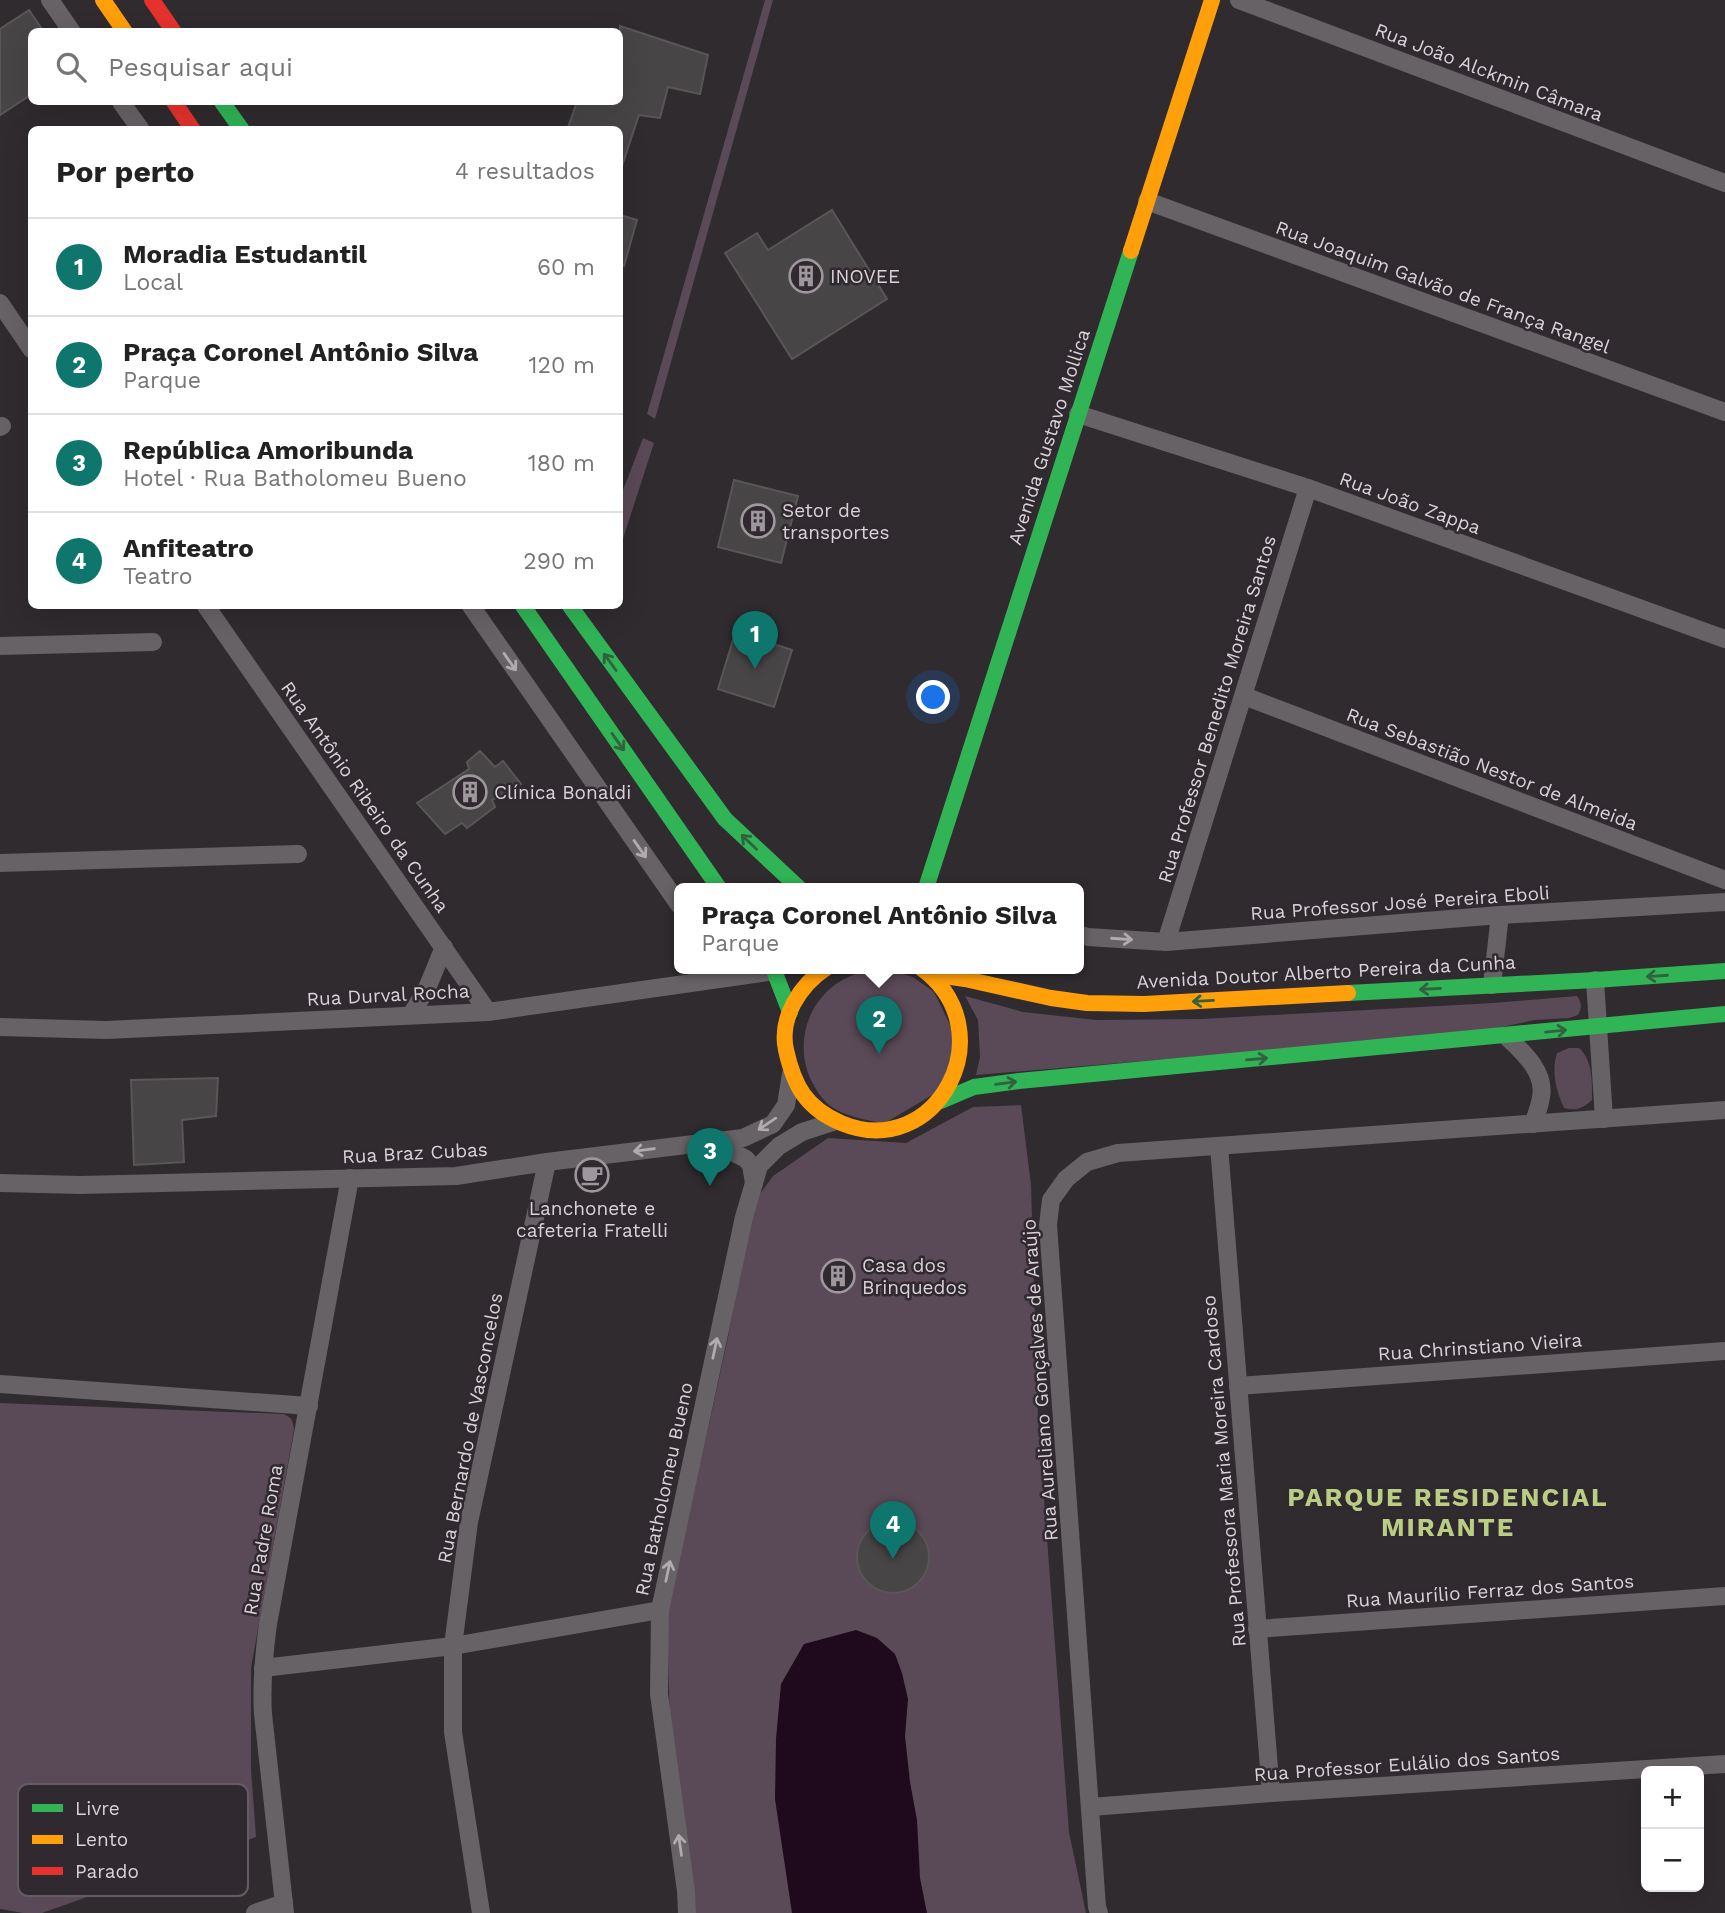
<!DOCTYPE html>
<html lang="pt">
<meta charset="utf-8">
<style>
body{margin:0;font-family:"Work Sans",sans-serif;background:#f2f2f2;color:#222}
.controls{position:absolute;right:21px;bottom:21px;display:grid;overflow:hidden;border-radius:10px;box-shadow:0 7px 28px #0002}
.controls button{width:63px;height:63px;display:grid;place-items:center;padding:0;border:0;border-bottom:2px solid #e0e0e0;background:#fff;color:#222;font:35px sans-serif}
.you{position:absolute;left:934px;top:698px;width:24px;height:24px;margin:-18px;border:5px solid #fff;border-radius:50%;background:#1a73e8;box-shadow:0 0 0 10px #1a73e833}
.badge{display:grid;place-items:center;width:46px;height:46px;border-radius:50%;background:#0f766e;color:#fff;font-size:23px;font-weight:700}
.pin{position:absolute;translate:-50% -58px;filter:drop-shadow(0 2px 4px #0008)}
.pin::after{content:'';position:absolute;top:37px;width:24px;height:21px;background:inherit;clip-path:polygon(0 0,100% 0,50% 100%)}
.popup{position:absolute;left:674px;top:883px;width:410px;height:91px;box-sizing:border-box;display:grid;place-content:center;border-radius:10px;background:#fff;filter:drop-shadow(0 2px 5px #0005);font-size:23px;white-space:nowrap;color:#767676}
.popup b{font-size:26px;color:#222}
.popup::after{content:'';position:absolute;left:50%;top:100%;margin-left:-14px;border:14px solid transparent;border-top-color:#fff}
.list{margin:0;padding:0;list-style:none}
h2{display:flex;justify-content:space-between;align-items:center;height:91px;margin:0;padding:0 28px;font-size:30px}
h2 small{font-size:23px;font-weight:400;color:#767676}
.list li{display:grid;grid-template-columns:46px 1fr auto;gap:21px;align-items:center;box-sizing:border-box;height:98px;padding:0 28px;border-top:2px solid #e0e0e0}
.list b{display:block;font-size:26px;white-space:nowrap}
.list p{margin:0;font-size:23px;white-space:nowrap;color:#767676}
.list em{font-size:23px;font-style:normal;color:#767676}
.icon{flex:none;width:38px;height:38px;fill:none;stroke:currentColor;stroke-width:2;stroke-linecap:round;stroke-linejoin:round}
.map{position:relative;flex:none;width:1725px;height:1913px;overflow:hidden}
.search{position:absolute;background:#fff;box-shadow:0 7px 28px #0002;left:28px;top:28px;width:595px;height:77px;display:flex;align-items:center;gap:18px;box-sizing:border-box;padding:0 24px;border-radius:10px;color:#767676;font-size:26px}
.panel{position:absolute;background:#fff;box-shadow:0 7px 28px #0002;left:28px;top:126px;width:595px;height:483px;border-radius:10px}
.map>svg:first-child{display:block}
.green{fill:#5a4957}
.water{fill:#1f091c}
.building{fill:#474545;stroke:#585657;stroke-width:2}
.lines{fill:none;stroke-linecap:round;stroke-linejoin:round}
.street{stroke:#666266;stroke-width:18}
.fast{stroke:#30b455;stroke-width:16}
.slow{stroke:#ff9f0a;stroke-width:16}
.jam{stroke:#e5322d;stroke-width:16}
.oneway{stroke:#b1abaf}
.oneway2{stroke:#31613f}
.labels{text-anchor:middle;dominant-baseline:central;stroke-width:5;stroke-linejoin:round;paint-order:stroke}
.street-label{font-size:19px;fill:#d9d3d7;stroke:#312930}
.poi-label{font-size:19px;fill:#d9d3d7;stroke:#312930;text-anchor:start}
.district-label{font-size:26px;font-weight:bold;letter-spacing:2px;fill:#bace83;stroke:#312930}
.key{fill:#312930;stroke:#635c62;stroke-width:2}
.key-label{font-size:19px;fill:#d9d3d7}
</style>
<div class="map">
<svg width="1725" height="1913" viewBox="0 0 1725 1913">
<rect width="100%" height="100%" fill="#2f2b2f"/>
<g class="green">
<polygon points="765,0 773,0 655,419 647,414"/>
<polygon points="643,438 654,443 620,548 620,498"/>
<path d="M889,970L913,977L934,992L956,1037L946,1087L883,1124C869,1120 849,1117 837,1110C826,1105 817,1092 812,1082C790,1038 813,985 862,972C870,970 880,971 889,970Z"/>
<path d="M965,996L1023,1012L1096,1020L1201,1019L1493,1003L1577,996C1582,1003 1582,1008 1578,1015L1569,1018L1535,1020L1468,1034L976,1075L980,1057L978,1020Z"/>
<path d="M1569,1048H1579C1593,1060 1592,1082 1592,1100C1582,1109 1577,1111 1564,1108C1556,1091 1551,1071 1557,1053Z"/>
<polygon points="1021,1105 1031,1185 1038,1418 1069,1832 1086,1913 692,1913 670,1727 667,1616 727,1342 754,1202 773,1176 828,1138 906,1143 973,1107"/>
<path d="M0,1403L283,1414C292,1417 293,1421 294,1430L251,1668V1770L256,1837L42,1913H23L0,1909Z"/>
</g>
<polygon class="water" points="856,1630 877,1638 895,1654 902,1673 908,1699 905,1736 910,1782 917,1820 920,1878 927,1913 792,1913 775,1799 776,1739 781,1684 804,1644"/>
<g class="building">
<polygon points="29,10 44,32 32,32 32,94 0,115 0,29"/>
<polygon points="620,26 708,55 700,94 668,87 660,118 639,115 622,166 620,165 620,130 567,130 577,102 620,102"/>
<polygon points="832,210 887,299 792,359 725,253 757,233 768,250"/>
<polygon points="620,215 637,220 624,266 620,265"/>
<polygon points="734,480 798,496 781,563 718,547"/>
<polygon points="758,639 792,650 774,707 718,689 733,640 755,648"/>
<polygon points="480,751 495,767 503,761 521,784 492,800 495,807 467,828 462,823 445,834 417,803 469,769 467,762"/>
<polygon points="218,1078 216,1116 182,1120 184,1162 134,1165 131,1080"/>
<polygon points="850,1265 852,1286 827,1288 825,1266"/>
<circle cx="893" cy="1557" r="36"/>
</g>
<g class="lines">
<g class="street">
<polyline points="50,0 72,32"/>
<polyline points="1239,0 1725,183"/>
<polyline points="121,102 141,130"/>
<polyline points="1147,201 1725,412"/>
<polyline points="0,303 32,350"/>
<polyline points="1078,414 1308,488 1725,639"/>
<polyline points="0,427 2,426"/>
<polyline points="206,606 488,1012"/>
<polyline points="471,606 680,906"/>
<polyline points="0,646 153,642"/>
<polyline points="1244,696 1725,880"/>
<polyline points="0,863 298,854"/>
<polyline points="1078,934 1088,937 1166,942 1500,915 1725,902"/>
<polyline points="1166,942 1308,488"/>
<polyline points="1595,980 1604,1119"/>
<polyline points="1492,985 1500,915"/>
<polyline points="411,1015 428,986 444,947"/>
<polyline points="0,1027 106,1030 488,1012 775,971"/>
<path d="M1506,1036C1522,1051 1546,1072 1541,1097C1540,1106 1536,1115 1533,1124"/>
<polyline points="713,1142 746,1159 751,1165 754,1183"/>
<polyline points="1219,1146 1271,1793"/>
<polyline points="0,1183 80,1185 456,1176 547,1162 743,1138 773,1124 786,1105 791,1074"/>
<polyline points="0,1384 309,1406"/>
<polyline points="1238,1386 1725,1351"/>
<polyline points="1257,1629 1725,1596"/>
<polyline points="263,1668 453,1646 660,1610"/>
<polyline points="1091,1807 1271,1793 1725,1764"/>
<polyline points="255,1913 284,1903"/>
<path d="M285,1913L263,1714C261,1683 264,1654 268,1624L350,1178"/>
<polyline points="481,1913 453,1732 453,1646 469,1522 547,1162"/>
<polyline points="687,1913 686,1891 659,1694 660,1610 744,1217 759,1166 779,1146 802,1132 833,1122"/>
<polyline points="1099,1913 1097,1907 1048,1225 1051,1200 1066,1179 1087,1162 1118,1153 1725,1110"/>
</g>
<g class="fast">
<polyline points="222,102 242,130"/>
<polyline points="523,606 719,888"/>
<polyline points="570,606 725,819 799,888"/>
<polyline points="926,888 1131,251"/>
<polyline points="773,968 790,1012"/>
<polyline points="1348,993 1595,980 1725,971"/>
<polyline points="941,1101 974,1087 1019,1081 1725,1014"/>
</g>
<g class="slow">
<polyline points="103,0 125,32"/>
<polyline points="1131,251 1212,0"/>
<path d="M826,968C800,985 779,1018 786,1050C794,1086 806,1108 841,1123C937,1163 1007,1030 921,968"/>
<polyline points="931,974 965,979 1051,998 1087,1003 1144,1004 1348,993"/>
</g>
<g class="jam">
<polyline points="152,0 174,32"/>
<polyline points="174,102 193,130"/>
</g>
</g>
<defs><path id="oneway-shaft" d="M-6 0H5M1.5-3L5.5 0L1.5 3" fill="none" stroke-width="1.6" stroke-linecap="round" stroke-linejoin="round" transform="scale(1.75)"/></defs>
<g class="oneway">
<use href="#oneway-shaft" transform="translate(510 662) rotate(55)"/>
<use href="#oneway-shaft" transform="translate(640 849) rotate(55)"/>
<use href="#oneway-shaft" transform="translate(1122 939) rotate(4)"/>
<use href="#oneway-shaft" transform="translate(767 1124) rotate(146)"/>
<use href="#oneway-shaft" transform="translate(644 1150) rotate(173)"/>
<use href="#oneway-shaft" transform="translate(715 1348) rotate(-78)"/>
<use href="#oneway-shaft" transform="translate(668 1571) rotate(-78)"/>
<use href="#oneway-shaft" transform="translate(680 1845) rotate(-98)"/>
</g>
<g class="oneway2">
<use href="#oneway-shaft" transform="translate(610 662) rotate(-126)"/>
<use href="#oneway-shaft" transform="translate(618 742) rotate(55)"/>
<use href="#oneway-shaft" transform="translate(749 842) rotate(-136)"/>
<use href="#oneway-shaft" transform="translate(1657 976) rotate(176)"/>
<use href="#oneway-shaft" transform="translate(1430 989) rotate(177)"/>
<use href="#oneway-shaft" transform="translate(1203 1001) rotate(177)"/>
<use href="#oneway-shaft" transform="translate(1556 1031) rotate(-6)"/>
<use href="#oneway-shaft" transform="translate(1257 1059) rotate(-5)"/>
<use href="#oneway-shaft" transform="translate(1006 1083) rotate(-7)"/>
</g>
<defs>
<symbol id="building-ring" viewBox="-11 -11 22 22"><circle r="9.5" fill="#312930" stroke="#9e989c" stroke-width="1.5"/><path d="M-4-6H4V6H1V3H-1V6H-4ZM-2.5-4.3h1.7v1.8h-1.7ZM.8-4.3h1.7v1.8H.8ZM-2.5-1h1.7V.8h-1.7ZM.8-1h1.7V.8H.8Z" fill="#9e989c"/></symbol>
<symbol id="cafe-ring" viewBox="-11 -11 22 22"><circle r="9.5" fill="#312930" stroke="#9e989c" stroke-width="1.5"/><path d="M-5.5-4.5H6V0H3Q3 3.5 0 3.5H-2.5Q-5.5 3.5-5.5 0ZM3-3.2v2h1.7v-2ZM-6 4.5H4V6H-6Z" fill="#9e989c"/></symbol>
</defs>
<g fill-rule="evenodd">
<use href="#building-ring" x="787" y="257" width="38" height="38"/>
<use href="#building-ring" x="739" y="502" width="38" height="38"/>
<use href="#building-ring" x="451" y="773" width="38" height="38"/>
<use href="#cafe-ring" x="573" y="1156" width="38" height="38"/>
<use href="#building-ring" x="819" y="1257" width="38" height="38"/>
</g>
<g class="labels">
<g class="street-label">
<text transform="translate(1489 72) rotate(21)">Rua João Alckmin Câmara</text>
<text transform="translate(1443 287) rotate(20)">Rua Joaquim Galvão de França Rangel</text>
<text transform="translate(1049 437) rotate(-72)">Avenida Gustavo Mollica</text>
<text transform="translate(1410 503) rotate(20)">Rua João Zappa</text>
<text transform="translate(1217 709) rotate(-73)">Rua Professor Benedito Moreira Santos</text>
<text transform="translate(1492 769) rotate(21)">Rua Sebastião Nestor de Almeida</text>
<text transform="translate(365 797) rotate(55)">Rua Antônio Ribeiro da Cunha</text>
<text transform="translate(1400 903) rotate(-4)">Rua Professor José Pereira Eboli</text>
<text transform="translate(1326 972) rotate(-3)">Avenida Doutor Alberto Pereira da Cunha</text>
<text transform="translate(388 995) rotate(-3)">Rua Durval Rocha</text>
<text transform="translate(415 1153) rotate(-3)">Rua Braz Cubas</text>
<text transform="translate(1480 1347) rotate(-4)">Rua Chrinstiano Vieira</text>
<text transform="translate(1040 1380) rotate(-94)">Rua Aureliano Gonçalves de Araújo</text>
<text transform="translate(470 1428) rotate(-79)">Rua Bernardo de Vasconcelos</text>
<text transform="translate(1224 1471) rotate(-95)">Rua Professora Maria Moreira Cardoso</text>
<text transform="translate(664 1489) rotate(-78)">Rua Batholomeu Bueno</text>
<text transform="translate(263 1540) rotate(-80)">Rua Padre Roma</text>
<text transform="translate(1490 1591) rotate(-4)">Rua Maurílio Ferraz dos Santos</text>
<text transform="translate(1407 1764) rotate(-4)">Rua Professor Eulálio dos Santos</text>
</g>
<g class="poi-label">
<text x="830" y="276">INOVEE</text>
<text x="782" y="510">Setor de<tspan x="782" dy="22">transportes</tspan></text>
<text x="494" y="792">Clínica Bonaldi</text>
<text x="592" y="1208" text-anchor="middle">Lanchonete e<tspan x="592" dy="22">cafeteria Fratelli</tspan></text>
<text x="862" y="1265">Casa dos<tspan x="862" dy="22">Brinquedos</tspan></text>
</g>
<g class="district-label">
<text x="1448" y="1497">PARQUE RESIDENCIAL<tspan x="1448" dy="30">MIRANTE</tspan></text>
</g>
</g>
<rect x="18" y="1784" width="230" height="112" rx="10" class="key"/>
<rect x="32" y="1804" width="31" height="8" fill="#30b455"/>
<rect x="32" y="1835" width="31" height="9" fill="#ff9f0a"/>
<rect x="32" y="1867" width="31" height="8" fill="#e5322d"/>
<g class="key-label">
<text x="75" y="1815">Livre</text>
<text x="75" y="1846">Lento</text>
<text x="75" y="1878">Parado</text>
</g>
</svg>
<div class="controls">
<button>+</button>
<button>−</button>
</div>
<div class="you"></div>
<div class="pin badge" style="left:755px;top:669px">1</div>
<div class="pin badge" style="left:879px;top:1054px">2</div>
<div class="popup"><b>Praça Coronel Antônio Silva</b>Parque</div>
<div class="pin badge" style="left:710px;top:1186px">3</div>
<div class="pin badge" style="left:893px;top:1559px">4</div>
<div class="search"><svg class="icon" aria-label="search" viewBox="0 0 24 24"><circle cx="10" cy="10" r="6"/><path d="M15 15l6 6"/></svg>Pesquisar aqui</div>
<section class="panel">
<h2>Por perto<small>4 resultados</small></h2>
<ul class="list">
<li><span class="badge">1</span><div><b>Moradia Estudantil</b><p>Local</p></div><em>60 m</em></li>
<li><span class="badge">2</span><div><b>Praça Coronel Antônio Silva</b><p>Parque</p></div><em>120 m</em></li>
<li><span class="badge">3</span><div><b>República Amoribunda</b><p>Hotel · Rua Batholomeu Bueno</p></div><em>180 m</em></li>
<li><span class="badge">4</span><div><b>Anfiteatro</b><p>Teatro</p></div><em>290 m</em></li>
</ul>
</section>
</div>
